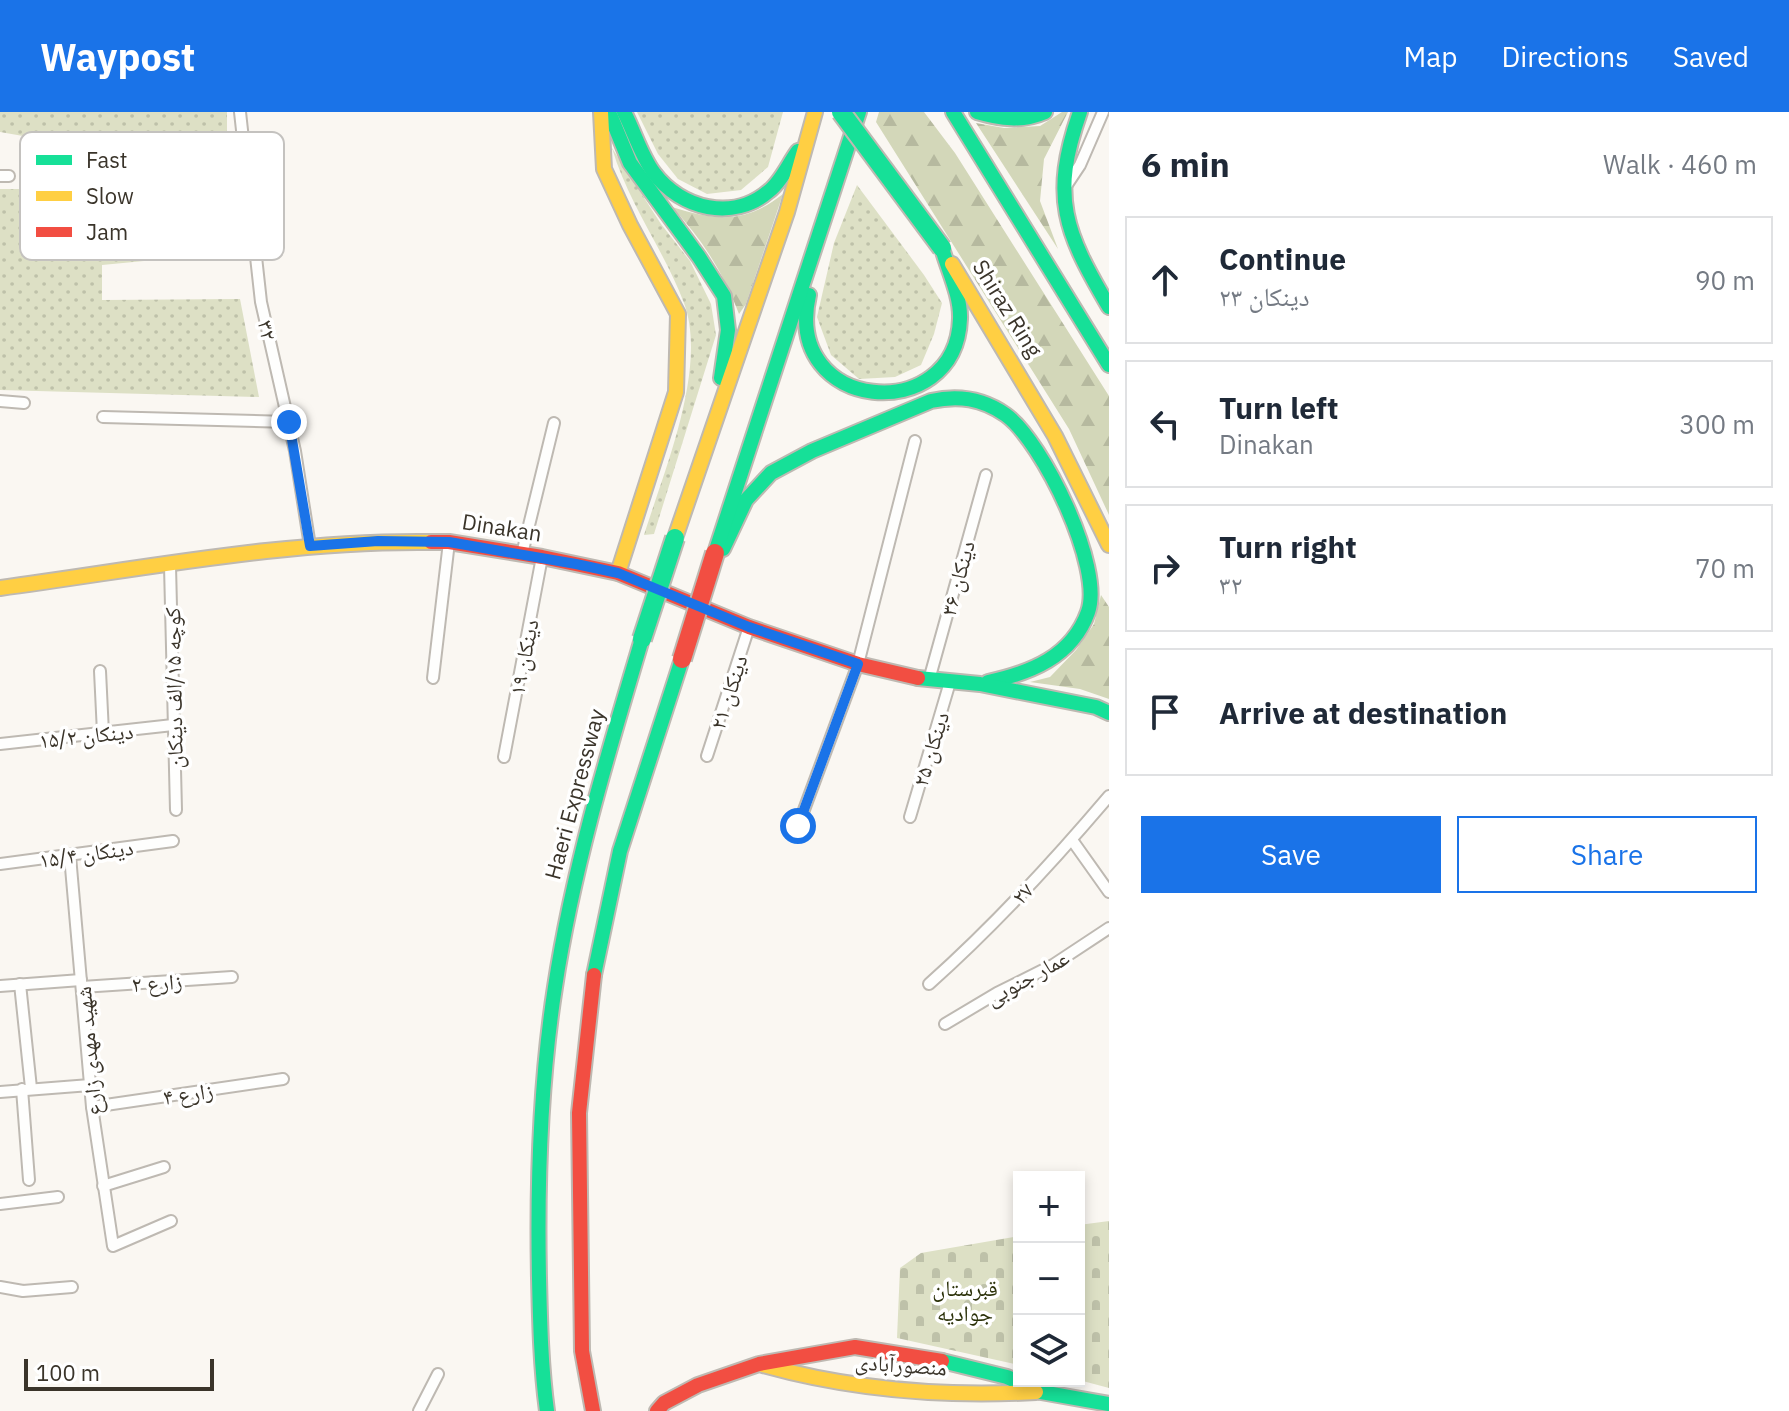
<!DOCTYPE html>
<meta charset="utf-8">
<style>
body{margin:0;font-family:"IBM Plex Sans","Noto Naskh Arabic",sans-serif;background:#f6f6f7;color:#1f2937}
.controls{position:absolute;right:24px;bottom:24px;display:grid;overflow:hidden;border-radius:0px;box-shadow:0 4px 12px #0003}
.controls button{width:72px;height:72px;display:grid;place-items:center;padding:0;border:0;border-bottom:2px solid #e0e1e3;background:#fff;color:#1f2937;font:40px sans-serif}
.scale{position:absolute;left:24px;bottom:20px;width:190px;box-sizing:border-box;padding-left:8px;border:4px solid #3a342a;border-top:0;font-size:22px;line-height:28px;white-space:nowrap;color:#3a342a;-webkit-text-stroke:6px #fff;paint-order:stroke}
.stop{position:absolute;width:24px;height:24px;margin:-18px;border:6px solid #1a73e8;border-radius:50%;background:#fff}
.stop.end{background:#1a73e8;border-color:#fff;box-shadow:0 2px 8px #0008}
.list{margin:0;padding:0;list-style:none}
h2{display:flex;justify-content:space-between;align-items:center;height:104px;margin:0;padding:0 32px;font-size:34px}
h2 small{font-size:26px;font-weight:400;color:#747a83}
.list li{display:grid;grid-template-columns:52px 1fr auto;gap:24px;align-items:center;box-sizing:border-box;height:128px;margin:0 16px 16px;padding:0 16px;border:2px solid #e0e1e3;border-radius:0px}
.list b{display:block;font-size:30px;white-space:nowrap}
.list p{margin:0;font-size:26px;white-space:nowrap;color:#747a83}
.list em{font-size:26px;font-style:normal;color:#747a83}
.actions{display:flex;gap:16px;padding:24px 32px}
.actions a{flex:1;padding:18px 0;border:2px solid #1a73e8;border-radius:0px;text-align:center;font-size:28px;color:#1a73e8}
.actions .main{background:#1a73e8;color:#fff}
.icon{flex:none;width:44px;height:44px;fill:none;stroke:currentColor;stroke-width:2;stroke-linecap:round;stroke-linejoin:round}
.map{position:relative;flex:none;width:1109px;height:1299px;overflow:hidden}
header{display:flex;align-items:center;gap:48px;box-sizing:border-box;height:112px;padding:0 40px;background:#1a73e8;color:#fff}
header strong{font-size:38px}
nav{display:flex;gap:44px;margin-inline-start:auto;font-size:28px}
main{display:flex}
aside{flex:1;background:#fff}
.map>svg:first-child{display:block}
.green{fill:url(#green-dots)}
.forest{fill:url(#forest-firs)}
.cemetery{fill:url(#cemetery-stones)}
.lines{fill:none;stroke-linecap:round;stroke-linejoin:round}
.street-casing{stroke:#beb9b2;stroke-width:14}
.fast-casing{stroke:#beb9b2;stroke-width:18}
.slow-casing{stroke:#beb9b2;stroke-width:18}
.jam-casing{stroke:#beb9b2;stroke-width:18}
.street{stroke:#fefefd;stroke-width:10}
.fast{stroke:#16e098;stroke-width:14}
.slow{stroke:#ffcf43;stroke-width:14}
.jam{stroke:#f24e42;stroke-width:14}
.fast-bridge-casing{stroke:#beb9b2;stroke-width:22;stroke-linecap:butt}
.jam-bridge-casing{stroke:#beb9b2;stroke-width:22;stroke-linecap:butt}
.fast-bridge{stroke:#16e098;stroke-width:18}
.jam-bridge{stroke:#f24e42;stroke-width:18}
.route{stroke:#1a73e8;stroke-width:10}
.labels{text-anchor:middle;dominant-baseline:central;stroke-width:7;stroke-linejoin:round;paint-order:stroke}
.street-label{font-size:22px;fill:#3a342a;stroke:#fff}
.park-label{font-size:22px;fill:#2b3109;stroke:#fff}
.key{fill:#fff;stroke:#c4c2bf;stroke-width:2}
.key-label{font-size:22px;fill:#3a342a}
</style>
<header>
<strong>Waypost</strong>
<nav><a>Map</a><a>Directions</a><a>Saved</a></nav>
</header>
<main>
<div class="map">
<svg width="1109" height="1299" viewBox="0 0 1109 1299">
<defs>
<pattern id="green-dots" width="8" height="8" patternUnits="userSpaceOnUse" patternTransform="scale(2)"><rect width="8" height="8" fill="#dde0c5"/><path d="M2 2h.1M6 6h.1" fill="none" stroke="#bec1a9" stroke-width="1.8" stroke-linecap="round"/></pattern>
<pattern id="forest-firs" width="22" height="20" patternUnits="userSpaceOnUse" patternTransform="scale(2)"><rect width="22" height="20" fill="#d3d7b9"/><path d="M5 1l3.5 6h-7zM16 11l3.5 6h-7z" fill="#b6b99f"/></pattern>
<pattern id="cemetery-stones" width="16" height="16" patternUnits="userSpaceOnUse" patternTransform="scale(2)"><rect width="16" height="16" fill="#dde0c5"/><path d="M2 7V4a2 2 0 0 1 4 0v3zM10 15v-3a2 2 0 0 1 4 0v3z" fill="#bec1a9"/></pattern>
</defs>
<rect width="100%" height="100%" fill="#faf7f2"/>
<g class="green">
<polygon points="0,0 227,0 227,27 194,28 192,64 224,66 231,109 140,109 144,149 102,153 102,188 240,187 259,285 0,278 0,77 24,77 23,24 0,20"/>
<polygon points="637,0 783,0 768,55 741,78 707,82 678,67 658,42"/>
<path d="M612,36L661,112L690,149L711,192L716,223L654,422L644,423C664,359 708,256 684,191C664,138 628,91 612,36Z"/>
<polygon points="857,73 924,163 942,191 934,222 921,253 895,265 859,267 831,243 817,205 834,131"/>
</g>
<g class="forest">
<polygon points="879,0 924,0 955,41 1109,284 1109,403 1069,317 876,10"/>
<polygon points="1062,0 1068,0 1044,47 1040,89 1058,137 976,11 1004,16 1040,14"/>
<path d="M783,82L746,192L739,202C723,160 702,127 672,95C717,109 745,112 783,82Z"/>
<polygon points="1101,483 1109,495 1109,587 1080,577 1030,570 1050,565 1076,538 1094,512"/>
</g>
<g class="cemetery">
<polygon points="1109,1109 1109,1276 1079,1268 1079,1113"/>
<polygon points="1019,1124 1019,1253 897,1226 900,1156 921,1141"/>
</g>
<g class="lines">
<defs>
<g id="street">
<polyline points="240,0 261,190 295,339 310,434"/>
<polyline points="0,64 9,64"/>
<polyline points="1066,74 1080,53 1103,0"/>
<polyline points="0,289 24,291"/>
<polyline points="103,305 289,310"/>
<polyline points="522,442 554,311"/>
<polyline points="170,454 176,698"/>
<polyline points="100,559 103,621"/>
<polyline points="433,566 449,430"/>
<polyline points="929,568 986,363"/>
<polyline points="0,632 173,613"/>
<polyline points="707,644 749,515"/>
<polyline points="504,645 542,445"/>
<polyline points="910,705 950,570"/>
<polyline points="798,714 858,552 915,329"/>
<polyline points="1072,728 1109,780"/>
<polyline points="70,744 92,995 113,1134 171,1109"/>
<polyline points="0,752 173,729"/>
<polyline points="20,872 31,976"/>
<path d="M929,872C994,814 1053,750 1109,684"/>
<polyline points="0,874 81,868"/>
<polyline points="82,875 232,865"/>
<polyline points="945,912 997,881 1053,853 1109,816"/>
<polyline points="22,977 29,1068"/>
<polyline points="0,980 90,973"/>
<polyline points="92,995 283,967"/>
<polyline points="103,1074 164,1055"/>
<polyline points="0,1092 58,1085"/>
<polyline points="0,1175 23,1179 72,1175"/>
<polyline points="419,1299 438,1262"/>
</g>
<g id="fast">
<polyline points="609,0 630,51 699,145 724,184 728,218 721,266"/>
<path d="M624,0C634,19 641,44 654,61C681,97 733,110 769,79C781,70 789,51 798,39"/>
<polyline points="953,0 1109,253"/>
<path d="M977,0C1001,7 1022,10 1045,0"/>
<path d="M1080,0C1050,86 1065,120 1109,195"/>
<path d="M809,183C782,301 956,315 960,207C961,184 948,158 942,136"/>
<path d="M723,437L746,388L771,361L812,339L931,289C958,283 982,286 1006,303C1043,330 1104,456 1088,500C1072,545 1030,561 988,570"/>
<polyline points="715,441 859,0"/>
<polyline points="918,566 980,572 1096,595 1109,601"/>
<polyline points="594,863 620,739 682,547"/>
<polyline points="942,1249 1007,1265 1041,1280 1109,1292"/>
<path d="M547,1299C541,1255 540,1210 539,1166C537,1068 540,971 555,875C573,756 608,641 642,527"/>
</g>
<g id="slow">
<polyline points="601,0 604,57 630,113 678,202 676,280 618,461"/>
<polyline points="952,152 1055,324 1109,433"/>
<polyline points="675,426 787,100 815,0"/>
<path d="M0,476C142,457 288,428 431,430"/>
<path d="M763,1253C852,1278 944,1285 1036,1280"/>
</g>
<g id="jam">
<polyline points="431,430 449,430 542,445 618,461 749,515 858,552 918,566"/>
<polyline points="593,1299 582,1239 579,1001 594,863"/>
<polyline points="657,1299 664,1291 698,1273 759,1252 855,1235 942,1249"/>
</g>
</defs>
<use href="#street" class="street-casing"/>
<use href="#fast" class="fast-casing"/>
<use href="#slow" class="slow-casing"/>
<use href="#jam" class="jam-casing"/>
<use href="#street" class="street"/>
<use href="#fast" class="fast"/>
<use href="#slow" class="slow"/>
<use href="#jam" class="jam"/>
<defs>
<g id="fast-bridge">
<polyline points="841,0 942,136"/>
<polyline points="642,527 675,426"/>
</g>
<polyline id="jam-bridge" points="682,547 715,441"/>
</defs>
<use href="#fast-bridge" class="fast-bridge-casing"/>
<use href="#jam-bridge" class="jam-bridge-casing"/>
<use href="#fast-bridge" class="fast-bridge"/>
<use href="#jam-bridge" class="jam-bridge"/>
</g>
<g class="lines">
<polyline class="route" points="289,310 310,434 378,429 449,430 576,452 618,461 749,515 858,552 798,714"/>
</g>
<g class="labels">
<g class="street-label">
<text transform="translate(1008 196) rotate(58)">Shiraz Ring</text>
<text transform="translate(268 218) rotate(77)">۳۲</text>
<text transform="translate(502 415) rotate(9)">Dinakan</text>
<text transform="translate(957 466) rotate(-75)">۳۶ دینکان</text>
<text transform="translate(523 545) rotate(-79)">۱۹ دینکان</text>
<text transform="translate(173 576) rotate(-91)">کوچه ۱۵/الف دینکان</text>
<text transform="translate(728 580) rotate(-72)">۲۱ دینکان</text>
<text transform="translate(86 623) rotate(-6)">۱۵/۲ دینکان</text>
<text transform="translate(930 637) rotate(-73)">۲۵ دینکان</text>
<text transform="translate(574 682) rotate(-75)">Haeri Expressway</text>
<text transform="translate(86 741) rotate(-8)">۱۵/۴ دینکان</text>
<text transform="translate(1022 781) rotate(-47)">۲۷</text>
<text transform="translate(1027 865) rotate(-29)">عمار جنوبی</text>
<text transform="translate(157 870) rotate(-4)">۲ زارع</text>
<text transform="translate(88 939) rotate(-95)">شهید مهدی زارع</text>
<text transform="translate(188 981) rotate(-8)">۴ زارع</text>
<text transform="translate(901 1252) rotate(4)">منصورآبادی</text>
</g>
<g class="park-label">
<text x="965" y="1175">قبرستان<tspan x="965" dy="25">جوادیه</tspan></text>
</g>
</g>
<rect x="20" y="20" width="264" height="128" rx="12" class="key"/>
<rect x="36" y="43" width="36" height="10" fill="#16e098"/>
<rect x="36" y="79" width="36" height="10" fill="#ffcf43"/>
<rect x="36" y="115" width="36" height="10" fill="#f24e42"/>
<g class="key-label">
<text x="86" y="56">Fast</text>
<text x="86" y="92">Slow</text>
<text x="86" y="128">Jam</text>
</g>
</svg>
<div class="controls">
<button>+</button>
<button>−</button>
<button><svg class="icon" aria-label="layers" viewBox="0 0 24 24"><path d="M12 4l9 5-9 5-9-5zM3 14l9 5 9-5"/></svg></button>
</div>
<div class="scale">100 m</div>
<div class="stop" style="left:798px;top:714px"></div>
<div class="stop end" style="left:289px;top:310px"></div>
</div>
<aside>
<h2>6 min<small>Walk · 460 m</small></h2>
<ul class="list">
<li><svg class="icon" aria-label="ahead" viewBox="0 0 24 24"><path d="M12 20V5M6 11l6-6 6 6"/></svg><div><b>Continue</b><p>۲۳ دینکان</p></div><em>90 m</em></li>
<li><svg class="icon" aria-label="left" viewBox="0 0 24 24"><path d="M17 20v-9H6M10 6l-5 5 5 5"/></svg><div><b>Turn left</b><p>Dinakan</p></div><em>300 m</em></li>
<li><svg class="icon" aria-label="right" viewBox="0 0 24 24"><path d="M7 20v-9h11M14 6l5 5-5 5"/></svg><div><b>Turn right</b><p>۳۲</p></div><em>70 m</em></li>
<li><svg class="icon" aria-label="arrive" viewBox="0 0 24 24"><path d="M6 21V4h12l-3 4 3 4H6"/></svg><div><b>Arrive at destination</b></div></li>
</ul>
<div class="actions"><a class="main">Save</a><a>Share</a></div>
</aside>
</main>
